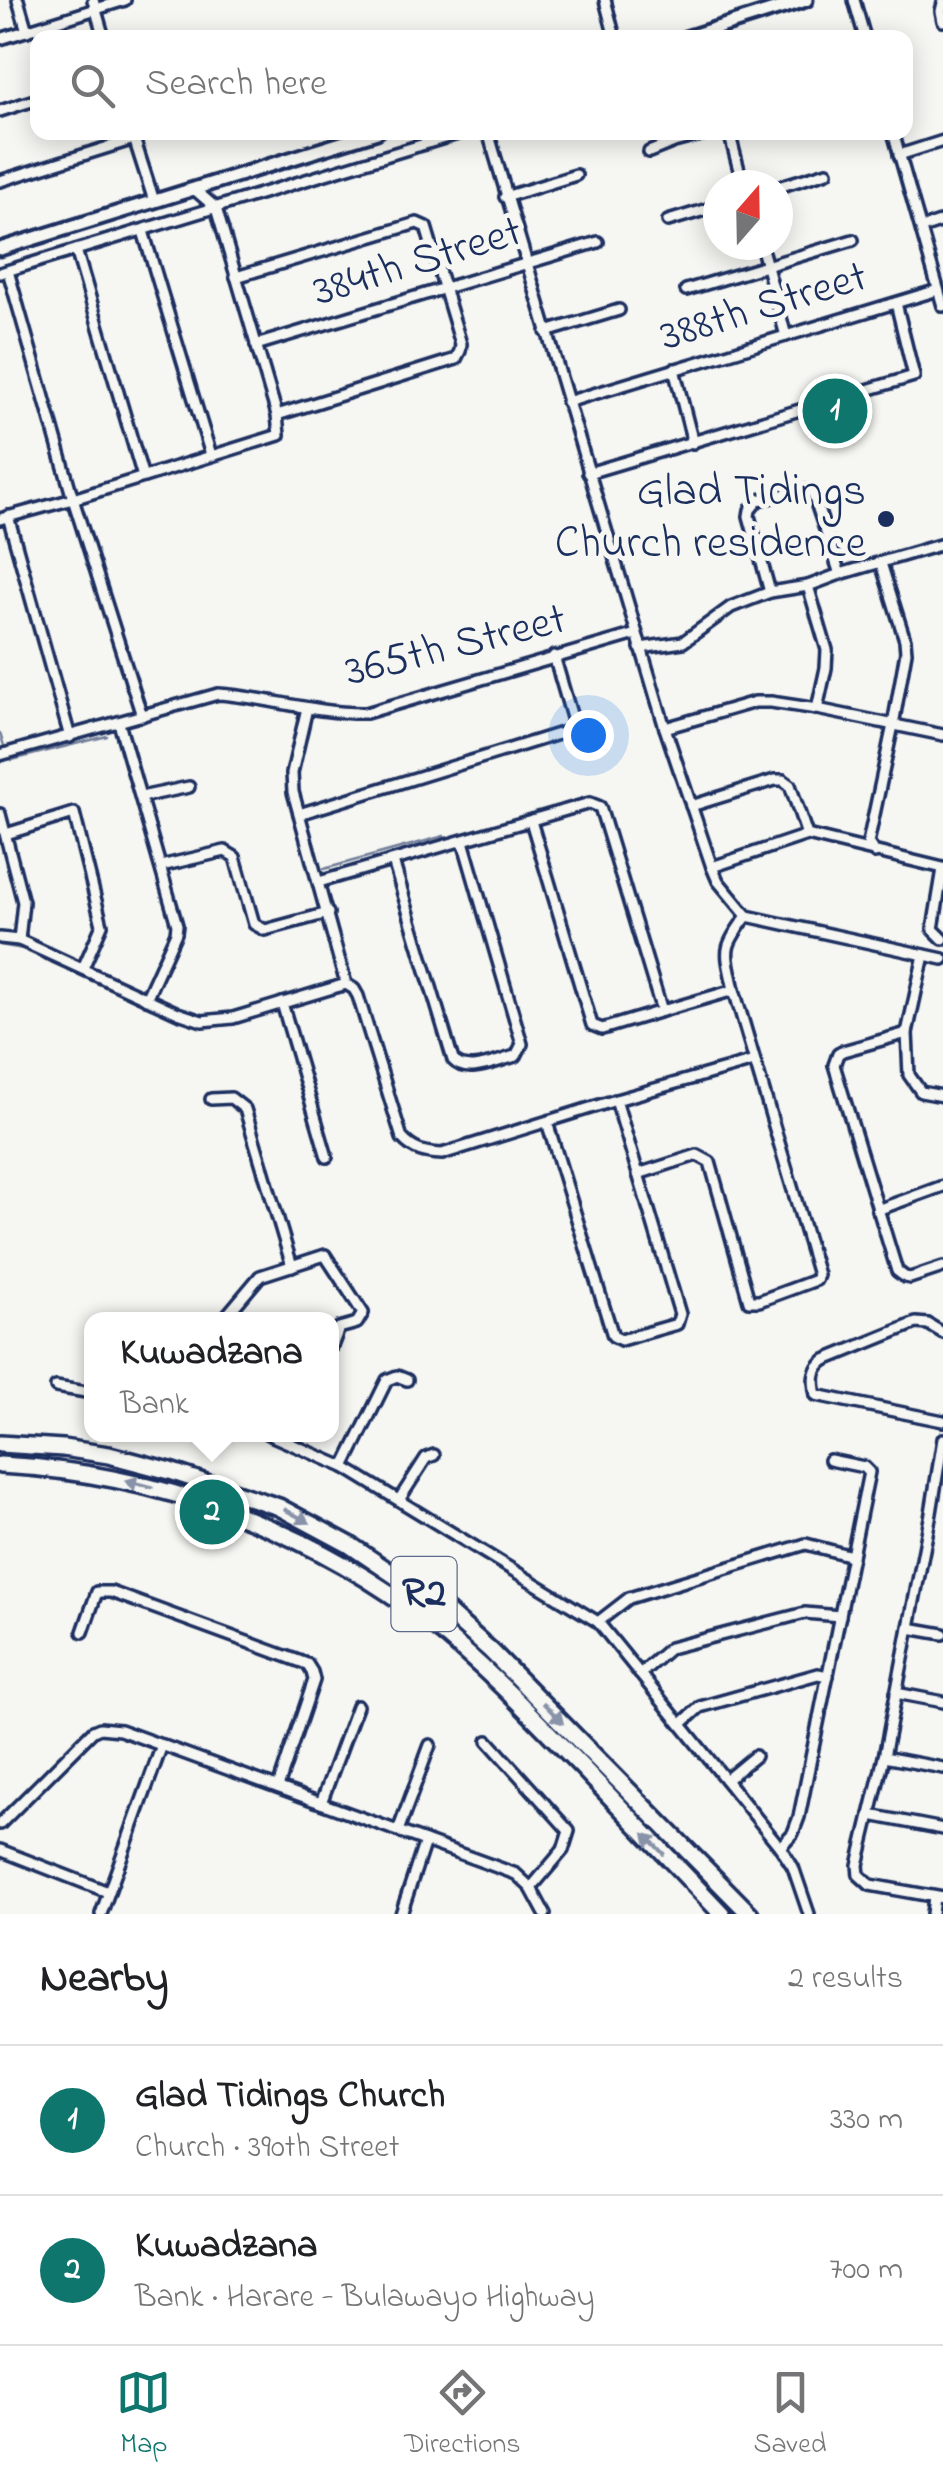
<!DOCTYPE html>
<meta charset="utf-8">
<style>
body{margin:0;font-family:"Indie Flower",sans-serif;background:#f6f6f6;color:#202124}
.compass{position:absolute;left:703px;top:170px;width:90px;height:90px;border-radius:50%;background:#fff;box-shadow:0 5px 25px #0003;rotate:20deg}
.you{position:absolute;left:588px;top:735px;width:35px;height:35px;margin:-25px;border:8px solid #fff;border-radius:50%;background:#1a73e8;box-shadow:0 0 0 15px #1a73e833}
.badge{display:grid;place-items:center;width:65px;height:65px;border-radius:50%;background:#0f766e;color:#fff;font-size:32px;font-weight:700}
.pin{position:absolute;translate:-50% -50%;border:5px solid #fff;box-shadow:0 2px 10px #0006}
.popup{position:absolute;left:84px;top:1312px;width:255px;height:130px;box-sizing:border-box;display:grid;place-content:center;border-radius:20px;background:#fff;filter:drop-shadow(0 2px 8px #0005);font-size:32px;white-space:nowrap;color:#757577}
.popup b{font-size:38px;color:#202124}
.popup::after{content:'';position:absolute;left:50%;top:100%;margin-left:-20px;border:20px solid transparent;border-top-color:#fff}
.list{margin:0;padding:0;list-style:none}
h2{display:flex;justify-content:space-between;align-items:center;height:130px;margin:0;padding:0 40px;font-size:42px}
h2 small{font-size:32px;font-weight:400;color:#757577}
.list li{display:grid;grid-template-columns:65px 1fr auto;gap:30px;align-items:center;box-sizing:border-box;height:150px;padding:0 40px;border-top:2px solid #e0e0e0}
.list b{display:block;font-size:38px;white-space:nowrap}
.list p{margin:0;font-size:32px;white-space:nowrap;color:#757577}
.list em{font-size:32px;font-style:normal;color:#757577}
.icon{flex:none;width:55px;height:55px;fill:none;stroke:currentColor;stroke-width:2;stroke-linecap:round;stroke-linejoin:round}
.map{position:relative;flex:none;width:943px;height:1914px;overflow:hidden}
.search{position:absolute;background:#fff;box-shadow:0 5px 25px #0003;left:30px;right:30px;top:30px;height:110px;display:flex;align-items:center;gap:25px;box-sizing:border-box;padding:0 35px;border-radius:20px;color:#757577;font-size:38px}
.sheet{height:430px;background:#fff}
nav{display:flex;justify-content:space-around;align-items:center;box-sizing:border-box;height:140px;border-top:2px solid #e0e0e0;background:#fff;font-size:28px;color:#757577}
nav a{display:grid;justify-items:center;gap:5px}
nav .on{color:#0f766e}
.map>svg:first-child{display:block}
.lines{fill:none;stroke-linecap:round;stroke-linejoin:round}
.stream{stroke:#717e99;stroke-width:2.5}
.street-casing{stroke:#1b2f5e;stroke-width:16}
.secondary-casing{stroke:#1b2f5e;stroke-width:19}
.highway-casing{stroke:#1b2f5e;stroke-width:22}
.street{stroke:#f6f6f2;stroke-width:9}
.secondary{stroke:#f6f6f2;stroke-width:11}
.highway{stroke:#f6f6f2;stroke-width:15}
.oneway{fill:#8892a8}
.poi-dot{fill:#1b2f5e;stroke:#f6f6f2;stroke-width:4}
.labels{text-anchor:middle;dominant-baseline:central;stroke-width:10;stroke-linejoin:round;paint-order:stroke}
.shield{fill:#f6f6f2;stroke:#5d6b8a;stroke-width:2.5}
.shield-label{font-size:42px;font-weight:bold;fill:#1b2f5e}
.street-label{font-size:45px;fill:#1b2f5e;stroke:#f6f6f2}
.poi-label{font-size:45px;fill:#1b2f5e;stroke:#f6f6f2;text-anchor:end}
</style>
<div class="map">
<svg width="943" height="1914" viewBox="0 0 943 1914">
<rect width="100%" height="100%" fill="#f6f6f2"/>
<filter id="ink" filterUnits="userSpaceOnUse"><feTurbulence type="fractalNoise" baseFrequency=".01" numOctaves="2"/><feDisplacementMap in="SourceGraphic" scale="20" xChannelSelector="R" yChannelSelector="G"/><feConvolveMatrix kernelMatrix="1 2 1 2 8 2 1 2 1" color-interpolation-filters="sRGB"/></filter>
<g filter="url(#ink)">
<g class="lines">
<g class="stream">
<polyline points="222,210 230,229"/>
<polyline points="0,733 4,746"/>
<polyline points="12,760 107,736"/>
<polyline points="473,843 515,830 526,830"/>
<polyline points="324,869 444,836"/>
<polyline points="0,945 23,949"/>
<polyline points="30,951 151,1008"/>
</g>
<defs>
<g id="street">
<polyline points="18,0 27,31"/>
<polyline points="93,0 104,38"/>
<polyline points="605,0 615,38"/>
<polyline points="854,0 865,38"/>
<polyline points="943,3 941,11 943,21"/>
<polyline points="0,39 125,0"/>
<polyline points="0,111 38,99"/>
<polyline points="132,132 154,201"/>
<path d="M488,132L665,728L712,867L718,881L747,916C721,950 726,950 734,990"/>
<polyline points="729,132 743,185"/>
<polyline points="893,132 943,306"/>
<polyline points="649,152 674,142 713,132"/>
<polyline points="899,155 943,141"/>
<polyline points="0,181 134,139"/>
<polyline points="778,187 827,172"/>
<polyline points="505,197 576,175"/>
<polyline points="668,221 718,206"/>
<polyline points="922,228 943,221"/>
<polyline points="143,231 211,455"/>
<polyline points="761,245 786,336"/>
<polyline points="76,250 143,477"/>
<polyline points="8,271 73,499 142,716"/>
<polyline points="0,273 464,132"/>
<polyline points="236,277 417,223 426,227 461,344 460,351 456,359 277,415"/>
<polyline points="686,290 853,240"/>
<polyline points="546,332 619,310"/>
<polyline points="256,345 598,242"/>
<polyline points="674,369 693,443"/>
<polyline points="567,402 938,290"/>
<polyline points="588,473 914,376 896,303"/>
<polyline points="8,516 70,737"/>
<polyline points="0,519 73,499 279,435 277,415 216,208 194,189"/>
<polyline points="808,586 827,650 826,668 817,709"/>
<polyline points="770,592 749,516 750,510 758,500 807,490 812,491 840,574"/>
<polyline points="640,648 683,642 731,607 770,592 808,586 840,574 943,544"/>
<polyline points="307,708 292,773 293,792 346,984"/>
<polyline points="119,723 177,925 176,933 146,999"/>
<polyline points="665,728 755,702 771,702 817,709 943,735"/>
<path d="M0,755L218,694C268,697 315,714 366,713L636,634"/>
<polyline points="141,797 189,787"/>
<polyline points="691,806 775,780 783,780 790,785 807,835"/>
<polyline points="0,814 23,902 19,940"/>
<polyline points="299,814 568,731 573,721 554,656"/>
<polyline points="531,821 592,1025 602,1029 662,1011"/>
<polyline points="6,834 74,813 102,925 83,968"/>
<polyline points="875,853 868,843 893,725 906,652 905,640 881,563"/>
<path d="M393,861L453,1060C467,1076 498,1060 516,1056L522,1044L463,841"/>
<polyline points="161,866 225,851 235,857 254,924 265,930 328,913"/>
<polyline points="712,867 807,835 943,868"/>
<polyline points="943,869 933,929 943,939"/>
<polyline points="319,882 590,803 600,807 662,1011 734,990 818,1275 816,1280 759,1301 749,1301 710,1162 697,1155 638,1174"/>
<polyline points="747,916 943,959"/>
<polyline points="0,938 19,940 178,1013 202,1021 233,1018 346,984"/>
<polyline points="924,955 907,1033 909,1075 921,1092 943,1096"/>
<path d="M346,984L354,989L358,996L402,1138C414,1151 424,1153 442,1154L616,1100L754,1061"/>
<polyline points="282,1003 327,1157"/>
<polyline points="907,1033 843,1051 838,1054 834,1065 897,1271 905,1277 910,1278 943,1267"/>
<polyline points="211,1099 231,1098 245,1109 292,1266"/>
<polyline points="547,1122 613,1336 621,1340 677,1324 680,1314 616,1100"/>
<polyline points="877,1210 943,1186"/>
<polyline points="223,1320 260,1276 325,1255 363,1313 357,1323 339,1328 332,1346"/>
<path d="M943,1333L928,1324L916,1323L825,1360C812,1369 813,1381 816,1395L943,1421"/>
<polyline points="56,1387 92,1393"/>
<polyline points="268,1434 344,1467 598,1622 780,1847 793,1867 809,1914"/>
<polyline points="943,1439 931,1513 884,1757 858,1865 859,1875 870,1885 943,1898"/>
<polyline points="344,1467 387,1380 397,1376 407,1380"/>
<polyline points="399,1500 426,1458 434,1455"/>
<polyline points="598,1622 629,1598 806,1544 852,1556"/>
<polyline points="909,1628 943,1634"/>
<polyline points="83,1632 97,1592 111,1592 307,1664 312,1672 314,1680 278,1787"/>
<polyline points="640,1674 670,1648 805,1613 840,1616"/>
<polyline points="896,1693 943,1702"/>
<polyline points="681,1724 700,1707 818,1674 828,1676"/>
<polyline points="488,1741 569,1831 563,1850 531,1888"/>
<polyline points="884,1757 943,1768"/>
<polyline points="726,1780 755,1756"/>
<polyline points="321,1803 357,1706"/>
<polyline points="870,1815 943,1829"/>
<polyline points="0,1824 93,1731 100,1728 120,1730 516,1874 531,1888 545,1914"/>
<polyline points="398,1831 430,1745"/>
<polyline points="780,1847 793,1833 799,1817 869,1472 864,1467 830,1460"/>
<polyline points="0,1850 108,1892"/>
<polyline points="101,1914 162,1745"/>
<polyline points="401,1914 425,1841"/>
<polyline points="932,1914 934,1897"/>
</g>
<g id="secondary">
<polyline points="685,38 806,0"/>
<polyline points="0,249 377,132"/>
</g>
<g id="highway">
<polyline points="0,1444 63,1448 109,1455 170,1471 279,1507 350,1545 443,1608 491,1651 750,1914"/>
<path d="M0,1465C157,1473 309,1528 433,1625C487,1668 533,1717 581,1766C628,1816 675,1865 722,1914"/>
</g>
</defs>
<use href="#street" class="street-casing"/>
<use href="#secondary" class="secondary-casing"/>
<use href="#highway" class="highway-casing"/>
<use href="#street" class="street"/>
<use href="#secondary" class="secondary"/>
<use href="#highway" class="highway"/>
</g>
<defs><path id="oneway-solid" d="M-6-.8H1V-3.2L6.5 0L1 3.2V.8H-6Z" transform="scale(2.5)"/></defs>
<g class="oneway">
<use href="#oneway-solid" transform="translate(139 1484) rotate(-167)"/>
<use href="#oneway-solid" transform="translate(297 1516) rotate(28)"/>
<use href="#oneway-solid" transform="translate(553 1713) rotate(46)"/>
<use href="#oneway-solid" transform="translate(654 1844) rotate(-134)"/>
</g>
</g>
<circle class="poi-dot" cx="886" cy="519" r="10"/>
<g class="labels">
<rect class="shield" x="391.5" y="1557" width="65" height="74" rx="8"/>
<g class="shield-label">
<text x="424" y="1594">R2</text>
</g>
<g class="street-label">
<text transform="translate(418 263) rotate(-17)">384th Street</text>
<text transform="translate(764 308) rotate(-17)">388th Street</text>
<text transform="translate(456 647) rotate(-14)">365th Street</text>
</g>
<g class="poi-label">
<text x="866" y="493">Glad Tidings<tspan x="866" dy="52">Church residence</tspan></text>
</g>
</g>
</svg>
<svg class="compass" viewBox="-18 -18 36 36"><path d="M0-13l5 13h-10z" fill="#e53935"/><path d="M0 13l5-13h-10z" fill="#757577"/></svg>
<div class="you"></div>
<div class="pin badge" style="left:835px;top:411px">1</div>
<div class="pin badge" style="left:212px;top:1512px">2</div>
<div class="popup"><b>Kuwadzana</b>Bank</div>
<div class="search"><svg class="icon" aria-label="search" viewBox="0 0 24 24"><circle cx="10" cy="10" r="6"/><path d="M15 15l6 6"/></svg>Search here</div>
</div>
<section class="sheet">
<h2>Nearby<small>2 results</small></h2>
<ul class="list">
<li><span class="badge">1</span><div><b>Glad Tidings Church</b><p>Church · 390th Street</p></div><em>330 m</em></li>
<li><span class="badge">2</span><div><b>Kuwadzana</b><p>Bank · Harare - Bulawayo Highway</p></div><em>700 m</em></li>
</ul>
</section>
<nav>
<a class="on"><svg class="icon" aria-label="map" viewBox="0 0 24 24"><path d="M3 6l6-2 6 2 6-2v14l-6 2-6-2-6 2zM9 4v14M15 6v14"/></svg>Map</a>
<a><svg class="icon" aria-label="directions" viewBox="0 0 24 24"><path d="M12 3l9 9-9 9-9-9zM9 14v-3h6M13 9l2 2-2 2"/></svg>Directions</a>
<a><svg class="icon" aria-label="saved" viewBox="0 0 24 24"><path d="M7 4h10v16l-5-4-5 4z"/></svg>Saved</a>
</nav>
